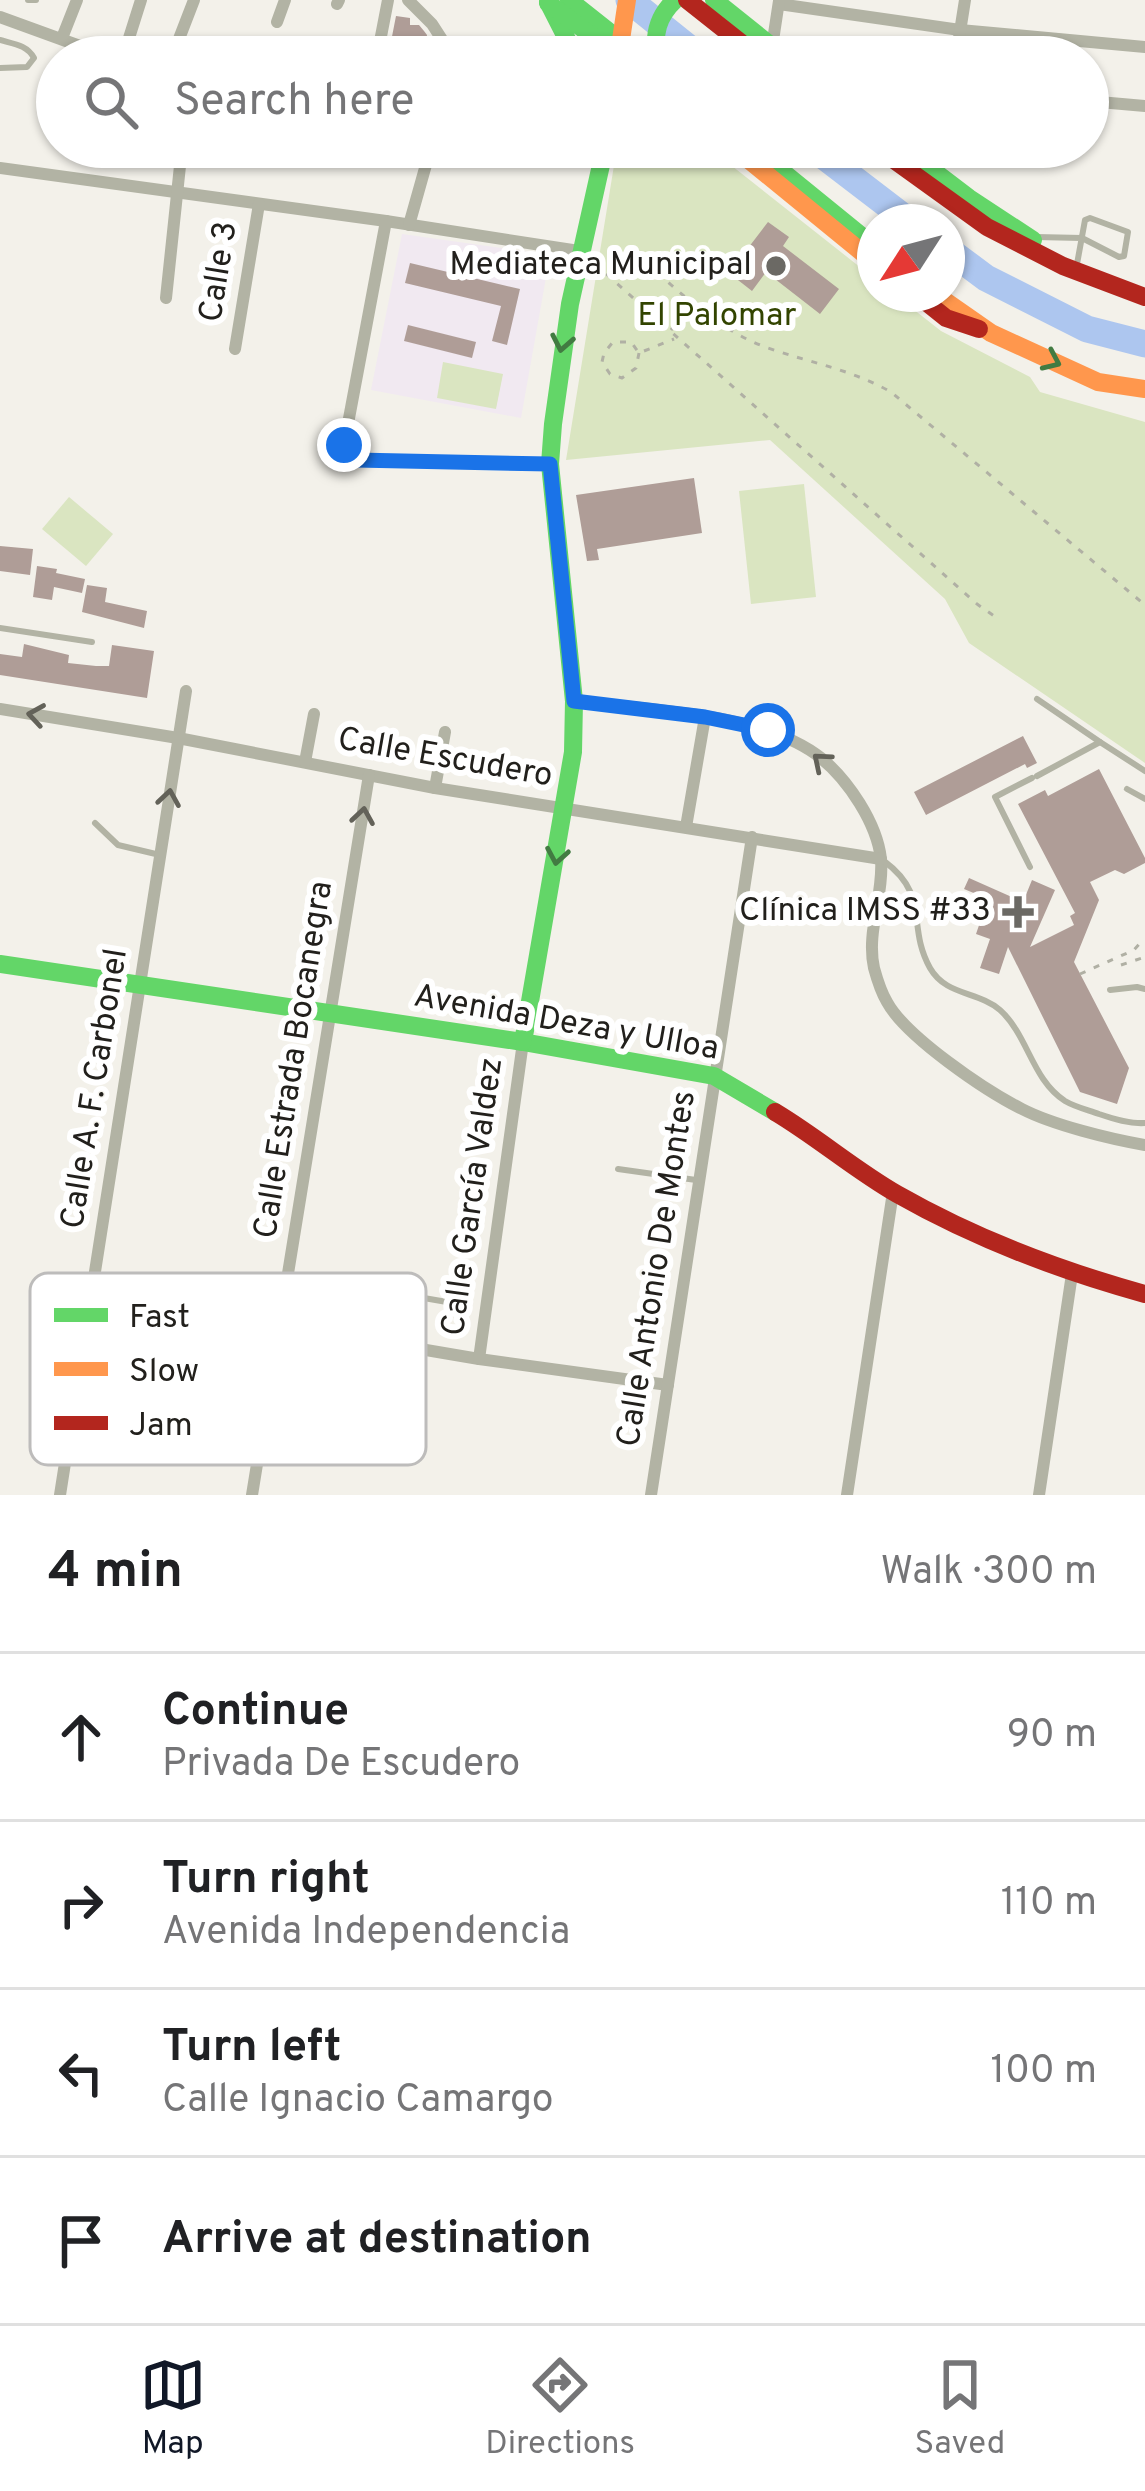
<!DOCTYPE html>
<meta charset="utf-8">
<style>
body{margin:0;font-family:Overpass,sans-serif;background:#f2f2f2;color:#202124}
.compass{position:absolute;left:857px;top:204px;width:108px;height:108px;border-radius:50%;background:#fff;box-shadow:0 3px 9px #0004;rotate:234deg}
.stop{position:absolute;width:36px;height:36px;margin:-27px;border:9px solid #1a73e8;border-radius:50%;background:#fff}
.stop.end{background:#1a73e8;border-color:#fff;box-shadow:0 3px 12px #0008}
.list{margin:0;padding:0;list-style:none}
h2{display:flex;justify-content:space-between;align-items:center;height:156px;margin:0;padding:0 48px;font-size:51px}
h2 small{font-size:39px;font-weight:400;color:#757577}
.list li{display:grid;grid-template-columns:78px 1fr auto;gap:36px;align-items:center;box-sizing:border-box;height:168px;padding:0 48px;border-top:3px solid #e0e0e0}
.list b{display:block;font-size:45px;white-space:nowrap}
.list p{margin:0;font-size:39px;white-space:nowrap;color:#757577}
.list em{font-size:39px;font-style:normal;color:#757577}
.icon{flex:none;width:66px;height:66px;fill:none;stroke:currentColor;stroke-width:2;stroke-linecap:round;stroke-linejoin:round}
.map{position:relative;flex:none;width:1145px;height:1495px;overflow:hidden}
.search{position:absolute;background:#fff;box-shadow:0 3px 9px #0004;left:36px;right:36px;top:36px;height:132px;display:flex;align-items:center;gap:30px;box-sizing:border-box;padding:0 42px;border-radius:66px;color:#757577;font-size:45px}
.sheet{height:828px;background:#fff}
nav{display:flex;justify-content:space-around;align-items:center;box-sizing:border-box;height:168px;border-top:3px solid #e0e0e0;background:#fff;font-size:33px;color:#757577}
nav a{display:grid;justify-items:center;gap:6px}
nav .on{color:#111827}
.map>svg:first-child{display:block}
.education{fill:#f1e9f1}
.green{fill:#dae5c1}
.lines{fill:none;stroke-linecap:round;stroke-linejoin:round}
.river{stroke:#adc6ef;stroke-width:27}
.building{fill:#af9d97}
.path{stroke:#b0b0a4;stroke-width:3;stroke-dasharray:6 9;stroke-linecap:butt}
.lane{stroke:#b2b3a4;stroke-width:6}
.street{stroke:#b2b3a4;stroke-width:12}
.fast{stroke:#63d668;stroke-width:18}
.slow{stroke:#ff974d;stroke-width:18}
.jam{stroke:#b3261e;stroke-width:18}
.oneway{stroke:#427b42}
.oneway2{stroke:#636259}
.route{stroke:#1a73e8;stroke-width:15}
.poi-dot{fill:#6b6964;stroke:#fff;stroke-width:4.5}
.labels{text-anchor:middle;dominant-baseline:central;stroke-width:12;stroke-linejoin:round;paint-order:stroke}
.poi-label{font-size:33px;fill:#22201c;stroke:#fff;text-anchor:end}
.street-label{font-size:33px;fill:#22201c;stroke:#fff}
.park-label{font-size:33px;fill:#324400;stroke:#fff}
.key{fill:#fff;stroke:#bdbcbb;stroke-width:3}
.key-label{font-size:33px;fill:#22201c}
</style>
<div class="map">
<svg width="1145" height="1495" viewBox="0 0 1145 1495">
<rect width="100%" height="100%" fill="#f3f1ea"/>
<polygon class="education" points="402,234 550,255 521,418 371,390"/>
<g class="green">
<polygon points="617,147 708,147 875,279 875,294 894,294 941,331 1030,377 1040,392 1145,422 1145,763 969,643 945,599 770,440 566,460"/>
<polygon points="443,362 503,374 496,409 437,398"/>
<polygon points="804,484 816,597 751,604 739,491"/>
<polygon points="69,497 113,534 86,566 42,529"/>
</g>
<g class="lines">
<g class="river">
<polyline points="629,0 700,57"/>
<polyline points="812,147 910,222"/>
<polyline points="947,249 986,278 1087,329 1145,344"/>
</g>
</g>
<g class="building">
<polygon points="396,16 410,18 410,25 419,25 424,31 427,35 425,57 388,57"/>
<polygon points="768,222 789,237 783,246 839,289 820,314 766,272 752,291 729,273"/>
<polygon points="410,263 520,289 507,345 492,341 501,306 405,283"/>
<polygon points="408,325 476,342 472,358 404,341"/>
<polygon points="694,478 702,533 597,549 599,560 587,561 576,495"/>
<polygon points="0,546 33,549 30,575 0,571"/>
<polygon points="37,566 57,569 56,573 85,579 82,593 54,587 52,600 33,597"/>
<polygon points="87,585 107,588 105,602 147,611 144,628 82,612"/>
<polygon points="24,644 69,655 68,663 96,666 109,666 112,645 154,651 147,698 0,675 0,654 22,657"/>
<polygon points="1023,736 1037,763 1027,768 1025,764 926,815 914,792"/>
<polygon points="1099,769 1145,858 1145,863 1124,874 1115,870 1090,882 1099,900 1074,962 1129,1068 1117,1104 1080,1092 1008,947 999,974 980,968 990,939 976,934 988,899 964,889 969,878 1023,902 1032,880 1055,890 1030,947 1074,925 1070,916 1075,913 1018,804 1045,790 1048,796"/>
</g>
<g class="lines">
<g class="path">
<polyline points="268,57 274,35"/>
<polyline points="426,57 428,44"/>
<path d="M646,263C683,295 720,331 768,348C811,363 850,369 891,392L1145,605"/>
<polyline points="595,264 977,604 994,616"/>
<polyline points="671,330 690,304"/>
<polyline points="639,353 636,368 622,378 610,374 602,362 604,353 613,342 631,342 639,353 674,339"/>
<polyline points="350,455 356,460 530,464"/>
<polyline points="1121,965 1145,957"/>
<polyline points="1080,974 1134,950 1142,941"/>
</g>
<g class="lane">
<polyline points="28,0 36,0"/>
<path d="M0,40C14,44 27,45 34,58L27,67L0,68"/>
<polyline points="1036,237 1082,238 1119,257 1124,256 1128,232 1090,218 1085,220 1077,264"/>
<polyline points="0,628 92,642"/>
<polyline points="1037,699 1100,742"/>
<polyline points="1037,776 1100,742 1145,771"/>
<polyline points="1127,789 1145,799"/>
<polyline points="95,823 118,845 160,855"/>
<path d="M884,861C931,896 906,925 930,968C946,996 978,991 1000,1010C1028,1035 1032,1080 1065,1101C1075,1107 1088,1110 1099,1114C1114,1119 1130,1124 1145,1123"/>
<polyline points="1030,867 995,797 1032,778"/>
<polyline points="1110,990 1137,987 1145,989"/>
<polyline points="618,1169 696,1180"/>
<polyline points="395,1343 408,1303 418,1297 447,1302"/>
</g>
<g class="street">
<polyline points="408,0 432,24 452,55 456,57"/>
<polyline points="337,4 339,0"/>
<polyline points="779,4 960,30 1145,47"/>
<polyline points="0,17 110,57"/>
<polyline points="277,22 285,0"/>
<polyline points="62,38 77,0"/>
<polyline points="772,47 779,1"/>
<polyline points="123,57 141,0"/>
<polyline points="172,57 194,0"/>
<polyline points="377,57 388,0"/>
<polyline points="956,57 965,0"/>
<polyline points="1088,101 1145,106"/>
<polyline points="0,168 386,221 579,251"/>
<polyline points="933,171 938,147"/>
<polyline points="409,225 431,147"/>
<polyline points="166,298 182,147"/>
<polyline points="235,349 259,204"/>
<polyline points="344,445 386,221"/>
<path d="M574,701C645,710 764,712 821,758C848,780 877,823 881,859C884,895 866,932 874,968C877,979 881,992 887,1002C906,1037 986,1091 1022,1109C1053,1125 1110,1139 1145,1145"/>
<polyline points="0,709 178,738 435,788 881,859"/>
<polyline points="305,762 314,714"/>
<polyline points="435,788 445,732"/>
<polyline points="686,827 705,717"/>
<polyline points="279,1325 479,1359 668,1385"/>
<polyline points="479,1359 523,1042"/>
<polyline points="60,1495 186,691"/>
<polyline points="252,1495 369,775"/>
<polyline points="651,1495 752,837"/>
<polyline points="847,1495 893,1192"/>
<polyline points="1039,1495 1072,1274"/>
</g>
<g class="fast">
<polyline points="569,0 641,57"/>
<polyline points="714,0 785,57"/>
<polyline points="548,2 576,57"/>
<polyline points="548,3 621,57"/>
<path d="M657,57C653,34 658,16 675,0"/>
<polyline points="605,147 570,304 553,424 550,464 574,701 573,752 523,1042 714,1076 775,1112"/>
<polyline points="752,147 875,247"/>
<polyline points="902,147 969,198 1033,240"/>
<polyline points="0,964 523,1042"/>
</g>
<g class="slow">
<polyline points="619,53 627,0"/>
<polyline points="733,147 875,263"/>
<polyline points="935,294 991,333 1098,382 1145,389"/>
</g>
<g class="jam">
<polyline points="687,0 759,57"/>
<polyline points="876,147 987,227 1063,266 1145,297"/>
<polyline points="916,294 946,318 979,329"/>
<path d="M775,1112C817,1137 855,1170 897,1194C976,1239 1058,1270 1145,1294"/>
</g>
</g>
<defs><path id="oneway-chevron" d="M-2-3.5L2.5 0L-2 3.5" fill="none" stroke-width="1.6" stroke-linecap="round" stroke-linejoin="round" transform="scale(3)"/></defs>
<g class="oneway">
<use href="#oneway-chevron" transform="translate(562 343) rotate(101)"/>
<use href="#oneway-chevron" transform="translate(1052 361) rotate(24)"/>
<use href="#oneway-chevron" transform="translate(557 856) rotate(100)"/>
</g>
<g class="oneway2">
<use href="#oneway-chevron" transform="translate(36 715) rotate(-171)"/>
<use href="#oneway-chevron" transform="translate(821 761) rotate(-140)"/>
<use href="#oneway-chevron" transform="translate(169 798) rotate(-81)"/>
<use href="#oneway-chevron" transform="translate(363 816) rotate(-81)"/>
</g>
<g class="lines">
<polyline class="route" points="344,445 347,453 356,460 550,464 574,701 705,717 768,730"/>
</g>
<g class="poi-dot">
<circle cx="776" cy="266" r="12"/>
<path d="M1012 894h12v12h12v12h-12v12h-12v-12h-12v-12h12z"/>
</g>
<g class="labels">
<g class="poi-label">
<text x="752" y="266">Mediateca Municipal</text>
<text x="991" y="912">Clínica IMSS #33</text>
</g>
<g class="street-label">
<text transform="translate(220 272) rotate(-81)">Calle 3</text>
<text transform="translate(445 759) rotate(10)">Calle Escudero</text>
<text transform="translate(566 1024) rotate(10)">Avenida Deza y Ulloa</text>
<text transform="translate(295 1060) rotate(-81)">Calle Estrada Bocanegra</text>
<text transform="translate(96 1089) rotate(-81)">Calle A. F. Carbonel</text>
<text transform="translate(474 1197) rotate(-82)">Calle García Valdez</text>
<text transform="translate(658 1269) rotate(-81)">Calle Antonio De Montes</text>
</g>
<g class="park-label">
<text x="717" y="317">El Palomar</text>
</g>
</g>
<rect x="30" y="1273" width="396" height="192" rx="18" class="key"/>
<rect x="54" y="1308" width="54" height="14" fill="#63d668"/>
<rect x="54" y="1362" width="54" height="14" fill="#ff974d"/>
<rect x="54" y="1416" width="54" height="14" fill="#b3261e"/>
<g class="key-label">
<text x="129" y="1327">Fast</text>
<text x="129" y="1381">Slow</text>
<text x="129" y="1435">Jam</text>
</g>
</svg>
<svg class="compass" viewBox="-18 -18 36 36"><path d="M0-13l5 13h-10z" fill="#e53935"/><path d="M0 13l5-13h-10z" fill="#757577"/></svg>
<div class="stop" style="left:768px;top:730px"></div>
<div class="stop end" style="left:344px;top:445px"></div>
<div class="search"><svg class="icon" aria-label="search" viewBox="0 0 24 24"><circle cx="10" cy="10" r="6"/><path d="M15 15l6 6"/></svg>Search here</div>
</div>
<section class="sheet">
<h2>4 min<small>Walk · 300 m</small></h2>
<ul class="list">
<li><svg class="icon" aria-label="ahead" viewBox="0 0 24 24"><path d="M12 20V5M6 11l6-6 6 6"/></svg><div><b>Continue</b><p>Privada De Escudero</p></div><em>90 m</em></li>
<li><svg class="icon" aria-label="right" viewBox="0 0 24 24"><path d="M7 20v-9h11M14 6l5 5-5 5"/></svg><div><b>Turn right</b><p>Avenida Independencia</p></div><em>110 m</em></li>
<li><svg class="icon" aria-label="left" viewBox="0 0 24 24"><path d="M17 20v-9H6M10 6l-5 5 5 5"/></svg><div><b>Turn left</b><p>Calle Ignacio Camargo</p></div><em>100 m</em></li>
<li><svg class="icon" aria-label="arrive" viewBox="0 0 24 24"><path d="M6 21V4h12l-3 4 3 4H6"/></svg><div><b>Arrive at destination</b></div></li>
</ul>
</section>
<nav>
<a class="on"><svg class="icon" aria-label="map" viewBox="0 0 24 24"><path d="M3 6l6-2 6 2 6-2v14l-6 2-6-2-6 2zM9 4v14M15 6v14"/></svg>Map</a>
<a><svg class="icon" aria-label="directions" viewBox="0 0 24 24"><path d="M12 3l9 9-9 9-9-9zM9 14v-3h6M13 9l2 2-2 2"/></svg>Directions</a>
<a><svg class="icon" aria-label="saved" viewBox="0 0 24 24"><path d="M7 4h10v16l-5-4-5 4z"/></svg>Saved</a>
</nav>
